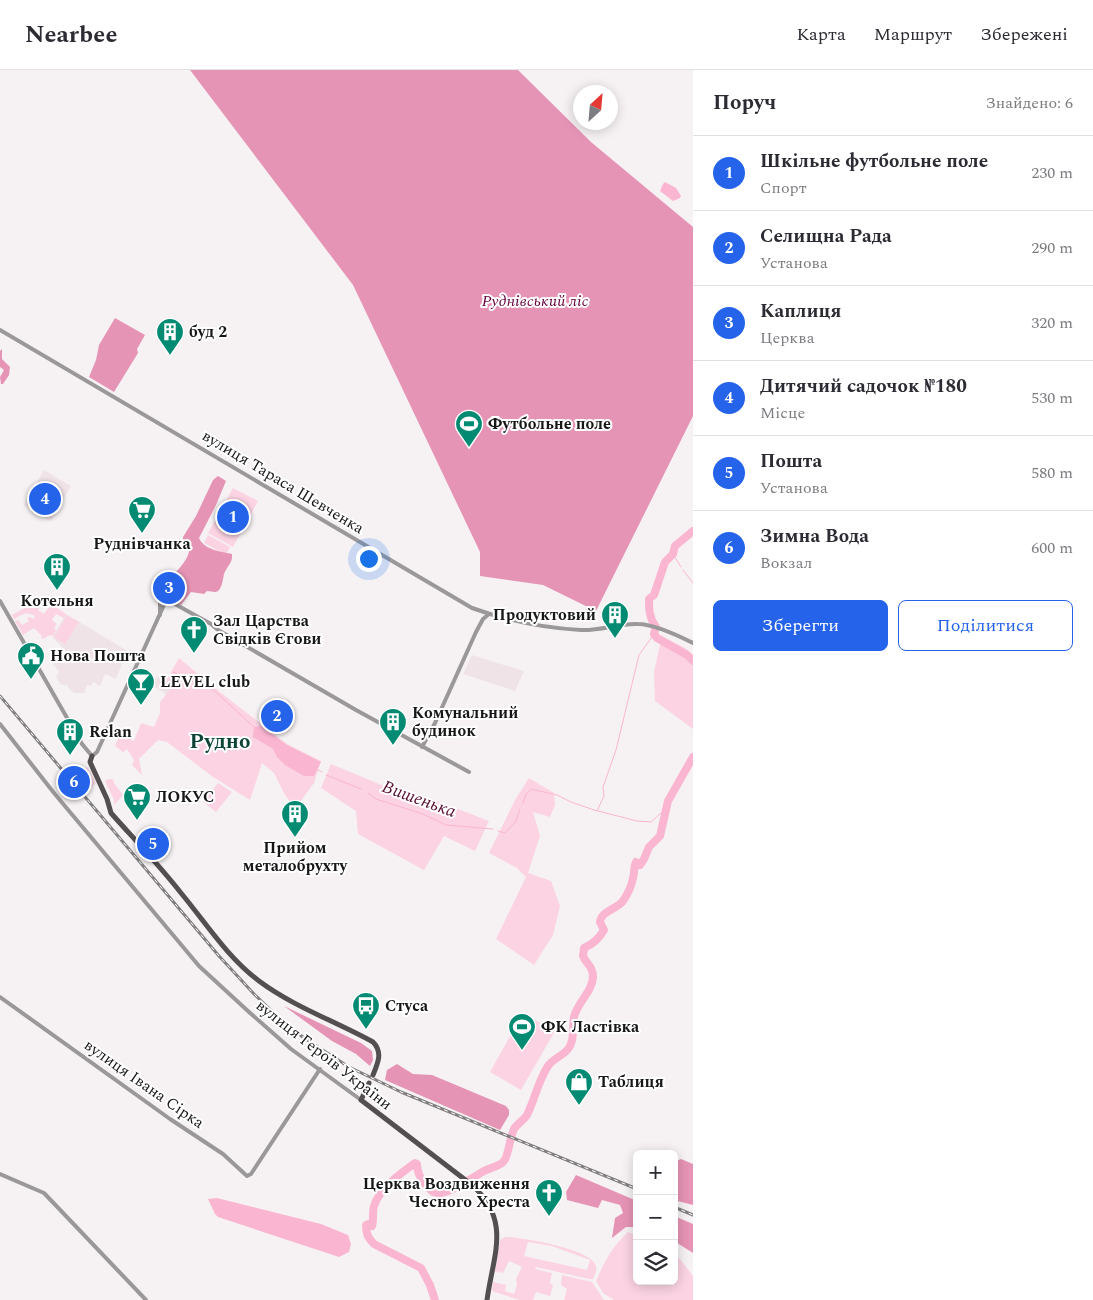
<!DOCTYPE html>
<html lang="uk">
<meta charset="utf-8">
<style>
body{margin:0;font-family:Spectral,serif;background:#f7f7f7;color:#2b2b33}
.controls{position:absolute;right:15px;bottom:15px;display:grid;overflow:hidden;border-radius:8px;box-shadow:0 2px 12px #0003}
.controls button{width:45px;height:45px;display:grid;place-items:center;padding:0;border:0;border-bottom:1px solid #e1e1e2;background:#fff;color:#2b2b33;font:25px sans-serif}
.compass{position:absolute;left:573px;top:15px;width:45px;height:45px;border-radius:50%;background:#fff;box-shadow:0 2px 12px #0003;rotate:26deg}
.you{position:absolute;left:368px;top:488px;width:18px;height:18px;margin:-12px;border:4px solid #fff;border-radius:50%;background:#1a73e8;box-shadow:0 0 0 8px #1a73e833}
.badge{display:grid;place-items:center;width:32px;height:32px;border-radius:50%;background:#2563eb;color:#fff;font-size:16px;font-weight:700}
.pin{position:absolute;translate:-50% -50%;border:2px solid #fff;box-shadow:0 1px 5px #0006}
.list{margin:0;padding:0;list-style:none}
h2{display:flex;justify-content:space-between;align-items:center;height:65px;margin:0;padding:0 20px;font-size:21px}
h2 small{font-size:16px;font-weight:400;color:#7c7c81}
.list li{display:grid;grid-template-columns:32px 1fr auto;gap:15px;align-items:center;box-sizing:border-box;height:75px;padding:0 20px;border-top:1px solid #e1e1e2}
.list b{display:block;font-size:19px;white-space:nowrap}
.list p{margin:0;font-size:16px;white-space:nowrap;color:#7c7c81}
.list em{font-size:16px;font-style:normal;color:#7c7c81}
.actions{display:flex;gap:10px;padding:15px 20px}
.actions a{flex:1;padding:11px 0;border:1px solid #2563eb;border-radius:8px;text-align:center;font-size:18px;color:#2563eb}
.actions .main{background:#2563eb;color:#fff}
.icon{flex:none;width:28px;height:28px;fill:none;stroke:currentColor;stroke-width:2;stroke-linecap:round;stroke-linejoin:round}
.map{position:relative;flex:none;width:693px;height:1230px;overflow:hidden}
header{display:flex;align-items:center;gap:30px;box-sizing:border-box;height:70px;padding:0 25px;background:#fff;border-bottom:1px solid #e1e1e2}
header strong{font-size:24px}
nav{display:flex;gap:28px;margin-inline-start:auto;font-size:18px}
main{display:flex}
aside{flex:1;background:#fff}
.map>svg:first-child{display:block}
.built{fill:#f0e3e8}
.green{fill:#fbd3e2;fill-rule:evenodd}
.forest{fill:#e694b5}
.water{fill:#fab6d0}
.lines{fill:none;stroke-linecap:round;stroke-linejoin:round}
.stream{stroke:#fab6d0;stroke-width:1}
.river{stroke:#fab6d0;stroke-width:8}
.minor{stroke:#9a9899;stroke-width:4}
.major{stroke:#534f50;stroke-width:5}
.rail-casing{stroke:#807e7e;stroke-width:3}
.rail{stroke:#fff;stroke-width:1;stroke-dasharray:4;stroke-linecap:butt}
.labels{text-anchor:middle;dominant-baseline:central;stroke-width:4;stroke-linejoin:round;paint-order:stroke}
.park-label{font-size:16px;font-style:italic;fill:#66013b;stroke:#fff}
.poi-label{font-size:16px;font-weight:bold;fill:#181717;stroke:#fff;text-anchor:start}
.street-label{font-size:16px;fill:#181717;stroke:#fff}
.water-label{font-size:18px;font-style:italic;fill:#591136;stroke:#fff}
.district-label{font-size:21px;font-weight:bold;fill:#0e4538;stroke:#fff}
</style>
<header>
<strong>Nearbee</strong>
<nav><a>Карта</a><a>Маршрут</a><a>Збережені</a></nav>
</header>
<main>
<div class="map">
<svg width="693" height="1230" viewBox="0 0 693 1230">
<rect width="100%" height="100%" fill="#f6f2f3"/>
<g class="built">
<polygon points="44,400 71,416 51,451 24,435"/>
<polygon points="66,544 126,580 121,591 122,594 116,609 105,604 100,616 93,612 91,616 87,615 84,623 75,623 71,621 67,615 61,615 56,607 59,601 53,594 66,586 65,580 52,567"/>
<polygon points="472,585 524,601 515,621 463,604"/>
<polygon points="158,605 173,615 167,625 152,615"/>
</g>
<g class="green">
<polygon points="233,418 258,431 233,477 208,463"/>
<polygon points="208,465 230,477 226,485 204,473"/>
<path d="M41,529L48,532L46,537L42,535L38,540L44,544L51,534L66,544L64,548L56,544L52,550L57,554L54,558L56,560L53,566L51,565L42,569L41,565L34,558L23,565L15,551L18,550L22,555L29,551L27,548L30,547L33,549L35,546C26,541 23,544 14,549L12,545Z"/>
<polygon points="67,545 79,552 65,574 54,567"/>
<polygon points="662,566 685,578 693,585 693,659 655,631 654,602"/>
<polygon points="179,588 216,619 287,674 321,691 314,713 295,739 285,725 274,703 262,693 250,730 213,707 167,672 158,670 139,689 142,705 132,695 134,690 127,679 123,682 115,676 120,664 134,671 141,653 154,657 160,643 160,632 173,616 166,611"/>
<polygon points="331,694 384,716 432,729 489,751 475,781 444,766 424,800 358,764 356,741 321,718"/>
<polygon points="87,697 96,713 88,721 77,704"/>
<polygon points="529,708 554,723 555,735 550,747 533,742 540,766 528,803 551,811 560,836 553,865 534,895 496,869 526,807 517,798 489,783 515,730"/>
<polygon points="109,709 113,709 114,713 123,725 114,735 114,730 105,711"/>
<polygon points="218,713 232,722 216,742 203,732"/>
<polygon points="523,943 555,961 521,1020 490,1002"/>
<path d="M628,1162L637,1166V1211H674V1184L680,1189L693,1206V1230H614L603,1223L596,1211C604,1192 612,1177 628,1162Z"/>
<path d="M505,1167C522,1167 588,1179 595,1194C598,1200 595,1204 593,1209H589L536,1197L535,1199L552,1203L550,1213L553,1215L550,1226L536,1222L533,1230H520L492,1221L493,1212L506,1215L505,1221L514,1224L517,1215L516,1209L522,1197L509,1191L503,1203L497,1201V1203L495,1201L500,1170ZM528,1172L552,1176L590,1190L587,1200L524,1186Z"/>
<polygon points="562,1205 592,1212 604,1230 564,1230 567,1219 561,1215"/>
</g>
<g class="forest">
<polygon points="190,0 518,0 591,72 693,157 693,346 596,541 543,515 480,506 480,482 353,215"/>
<polygon points="115,248 145,265 137,279 138,283 114,322 89,307 96,290 99,275"/>
<polygon points="2,279 2,289 10,297 9,305 3,314 1,314 0,307 4,300 0,297 0,281"/>
<path d="M218,406L226,411L216,435L199,468C204,480 222,482 232,484C233,493 227,496 224,504C223,508 222,522 215,522C212,522 210,521 207,521L204,524L191,522L181,535L171,530L165,518C171,503 188,495 190,477L183,471V467L196,446L213,410Z"/>
<polygon points="284,936 361,973 372,981 373,990 370,996 356,984 332,971"/>
<polygon points="397,994 413,1004 432,1005 506,1036 509,1040 509,1045 500,1060 385,1010 387,1000"/>
<polygon points="681,1089 693,1094 693,1135 674,1130 674,1092"/>
<polygon points="576,1105 637,1131 637,1157 626,1157 612,1168 615,1148 623,1143 620,1135 602,1130 598,1138 567,1130 566,1122"/>
<polygon points="674,1146 693,1154 693,1183 674,1171"/>
</g>
<g class="water">
<polygon points="665,112 676,118 681,126 680,128 673,131 660,121 663,114"/>
<polygon points="261,656 287,675 321,692 314,706 304,706 285,695 277,687 273,679 253,667 254,657"/>
<polygon points="217,1128 321,1154 348,1165 351,1174 349,1182 339,1187 218,1147 215,1144 208,1129"/>
</g>
<g class="lines">
<g class="stream">
<polyline points="673,484 681,497"/>
<polyline points="683,500 693,513"/>
<polyline points="173,602 179,605"/>
<polyline points="186,610 207,614 254,657"/>
<polyline points="318,700 322,702"/>
<polyline points="326,705 361,719"/>
<polyline points="368,723 376,729 423,744 446,755 493,759"/>
<polyline points="523,733 526,724 531,719 557,725 571,732 597,741 604,726 603,717 616,680 639,585 654,564"/>
<polyline points="598,741 637,751 651,752 661,743 665,742"/>
<polyline points="498,761 505,763 516,751 520,739"/>
</g>
<g class="river">
<path d="M693,461L675,476L673,484L665,492L654,525L649,529C649,539 649,548 656,557L654,564L657,568L687,585L693,591"/>
<path d="M435,1230L430,1215L421,1198L374,1174C368,1168 366,1164 366,1155L368,1154L372,1156C374,1150 372,1143 374,1136C379,1119 401,1103 415,1093L417,1094C417,1101 420,1108 425,1114C427,1117 430,1120 433,1122C445,1128 473,1107 484,1101C491,1097 499,1097 504,1091C508,1087 510,1067 514,1059C517,1054 524,1050 527,1045C535,1029 538,1011 548,996C553,988 566,985 570,976C575,967 572,956 574,947C577,933 593,921 593,906C593,896 586,894 583,886L584,878C593,874 599,869 604,860L600,852C601,841 617,839 623,831C627,825 632,815 633,808C635,802 633,798 636,792L640,795L644,789L649,777L660,766L668,731L693,687"/>
</g>
<g class="minor">
<path d="M0,260L472,538C508,551 543,558 581,560C600,561 620,553 638,554C653,554 679,566 693,573"/>
<polyline points="0,531 82,674 92,686 97,682 164,535"/>
<polyline points="160,545 160,530 164,528 211,554 218,560 356,640 469,702"/>
<polyline points="0,654 54,723 199,896 249,942 291,979 361,1030"/>
<polyline points="422,677 435,653 476,562 483,549 489,544"/>
<polyline points="0,927 170,1049 223,1084 247,1106 251,1104 320,999"/>
<polyline points="0,1104 44,1123 146,1230"/>
</g>
<g class="major">
<path d="M92,686L90,692L107,729L111,743C134,769 159,795 181,823C206,853 227,887 259,911C294,937 335,951 373,972C383,982 378,993 373,1005"/>
<path d="M369,1013L361,1030L472,1115C512,1151 493,1185 487,1230"/>
</g>
<defs>
<g id="rail">
<polyline points="0,626 219,886 254,924 277,946 304,968 349,997 401,1022 637,1119"/>
<polyline points="674,1137 693,1145"/>
</g>
</defs>
<use href="#rail" class="rail-casing"/>
<use href="#rail" class="rail"/>
</g>
<defs>
<symbol id="building-pin" viewBox="-11 -11 22 30"><path d="M0 17L-7.5 6A9.5 9.5 0 1 1 7.5 6Z" fill="#028b72" stroke="#fff"/><path d="M-4-6H4V6H1V3H-1V6H-4ZM-2.5-4.3h1.7v1.8h-1.7ZM.8-4.3h1.7v1.8H.8ZM-2.5-1h1.7V.8h-1.7ZM.8-1h1.7V.8H.8Z" fill="#fff"/></symbol>
<symbol id="stadium-pin" viewBox="-11 -11 22 30"><path d="M0 17L-7.5 6A9.5 9.5 0 1 1 7.5 6Z" fill="#028b72" stroke="#fff"/><path d="M0-5a6.5 5 0 1 0 0 10a6.5 5 0 1 0 0-10ZM-3.5-1.8h7v3.6h-7Z" fill="#fff"/></symbol>
<symbol id="supermarket-pin" viewBox="-11 -11 22 30"><path d="M0 17L-7.5 6A9.5 9.5 0 1 1 7.5 6Z" fill="#028b72" stroke="#fff"/><path d="M-6-5.5h2.5l.6 2H6L4.5 2H-2.5L-4.4-4H-6ZM-1.5 3.2a1.3 1.3 0 1 0 .1 0ZM3 3.2a1.3 1.3 0 1 0 .1 0Z" fill="#fff"/></symbol>
<symbol id="church-pin" viewBox="-11 -11 22 30"><path d="M0 17L-7.5 6A9.5 9.5 0 1 1 7.5 6Z" fill="#028b72" stroke="#fff"/><path d="M-1.2-6h2.4v3.5h3.3v2.4h-3.3V6h-2.4V-.1h-3.3v-2.4h3.3Z" fill="#fff"/></symbol>
<symbol id="civic-pin" viewBox="-11 -11 22 30"><path d="M0 17L-7.5 6A9.5 9.5 0 1 1 7.5 6Z" fill="#028b72" stroke="#fff"/><path d="M-.6-6.5H3V-4.5H.6V-3L4-1V1h2V6H-6V1h2V-1L-.6-3ZM-1.2 2.5V6h2.4V2.5Z" fill="#fff"/></symbol>
<symbol id="bar-pin" viewBox="-11 -11 22 30"><path d="M0 17L-7.5 6A9.5 9.5 0 1 1 7.5 6Z" fill="#028b72" stroke="#fff"/><path d="M-6-5H6L.8 .8V4.5H3.5V6h-7V4.5H-.8V.8Z" fill="#fff"/></symbol>
<symbol id="bus-pin" viewBox="-11 -11 22 30"><path d="M0 17L-7.5 6A9.5 9.5 0 1 1 7.5 6Z" fill="#028b72" stroke="#fff"/><path d="M-5-6H5V4H4V6H2V4H-2V6H-4V4H-5ZM-3.5-4V0h7V-4ZM-3.5 1.2v1.5H-2V1.2ZM2 1.2v1.5H3.5V1.2Z" fill="#fff"/></symbol>
<symbol id="shop-pin" viewBox="-11 -11 22 30"><path d="M0 17L-7.5 6A9.5 9.5 0 1 1 7.5 6Z" fill="#028b72" stroke="#fff"/><path d="M-5-2.5h2.3a2.7 3.5 0 0 1 5.4 0H5L5.5 6h-11ZM-1.5-2.5h3a1.5 2.3 0 0 0-3 0Z" fill="#fff"/></symbol>
</defs>
<g fill-rule="evenodd">
<use href="#building-pin" x="154" y="246" width="32" height="43"/>
<use href="#stadium-pin" x="453" y="338" width="32" height="43"/>
<use href="#supermarket-pin" x="126" y="424" width="32" height="43"/>
<use href="#building-pin" x="41" y="481" width="32" height="43"/>
<use href="#building-pin" x="599" y="529" width="32" height="43"/>
<use href="#church-pin" x="178" y="544" width="32" height="43"/>
<use href="#civic-pin" x="15" y="570" width="32" height="43"/>
<use href="#bar-pin" x="125" y="596" width="32" height="43"/>
<use href="#building-pin" x="377" y="636" width="32" height="43"/>
<use href="#building-pin" x="54" y="646" width="32" height="43"/>
<use href="#supermarket-pin" x="121" y="711" width="32" height="43"/>
<use href="#building-pin" x="279" y="728" width="32" height="43"/>
<use href="#bus-pin" x="350" y="920" width="32" height="43"/>
<use href="#stadium-pin" x="506" y="941" width="32" height="43"/>
<use href="#shop-pin" x="563" y="996" width="32" height="43"/>
<use href="#church-pin" x="533" y="1107" width="32" height="43"/>
</g>
<g class="labels">
<g class="park-label">
<text x="535" y="231">Руднівський ліс</text>
</g>
<g class="poi-label">
<text x="189" y="262">буд 2</text>
<text x="488" y="354">Футбольне поле</text>
<text x="142" y="474" text-anchor="middle">Руднівчанка</text>
<text x="57" y="531" text-anchor="middle">Котельня</text>
<text x="596" y="545" text-anchor="end">Продуктовий</text>
<text x="213" y="551">Зал Царства<tspan x="213" dy="18">Свідків Єгови</tspan></text>
<text x="50" y="586">Нова Пошта</text>
<text x="160" y="612">LEVEL club</text>
<text x="412" y="643">Комунальний<tspan x="412" dy="18">будинок</tspan></text>
<text x="89" y="662">Relan</text>
<text x="156" y="727">ЛОКУС</text>
<text x="295" y="778" text-anchor="middle">Прийом<tspan x="295" dy="18">металобрухту</tspan></text>
<text x="385" y="936">Стуса</text>
<text x="541" y="957">ФК Ластівка</text>
<text x="598" y="1012">Таблиця</text>
<text x="530" y="1114" text-anchor="end">Церква Воздвиження<tspan x="530" dy="18">Чесного Хреста</tspan></text>
</g>
<g class="street-label">
<text transform="translate(283 412) rotate(31)">вулиця Тараса Шевченка</text>
<text transform="translate(324 985) rotate(38)">вулиця Героїв України</text>
<text transform="translate(144 1014) rotate(35)">вулиця Івана Сірка</text>
</g>
<g class="water-label">
<text transform="translate(419 729) rotate(20)">Вишенька</text>
</g>
<g class="district-label">
<text x="220" y="672">Рудно</text>
</g>
</g>
</svg>
<div class="controls">
<button>+</button>
<button>−</button>
<button><svg class="icon" aria-label="layers" viewBox="0 0 24 24"><path d="M12 4l9 5-9 5-9-5zM3 14l9 5 9-5"/></svg></button>
</div>
<svg class="compass" viewBox="-18 -18 36 36"><path d="M0-13l5 13h-10z" fill="#e53935"/><path d="M0 13l5-13h-10z" fill="#7c7c81"/></svg>
<div class="you"></div>
<div class="pin badge" style="left:233px;top:447px">1</div>
<div class="pin badge" style="left:277px;top:646px">2</div>
<div class="pin badge" style="left:169px;top:518px">3</div>
<div class="pin badge" style="left:45px;top:429px">4</div>
<div class="pin badge" style="left:153px;top:774px">5</div>
<div class="pin badge" style="left:74px;top:712px">6</div>
</div>
<aside>
<h2>Поруч<small>Знайдено: 6</small></h2>
<ul class="list">
<li><span class="badge">1</span><div><b>Шкільне футбольне поле</b><p>Спорт</p></div><em>230 m</em></li>
<li><span class="badge">2</span><div><b>Селищна Рада</b><p>Установа</p></div><em>290 m</em></li>
<li><span class="badge">3</span><div><b>Каплиця</b><p>Церква</p></div><em>320 m</em></li>
<li><span class="badge">4</span><div><b>Дитячий садочок №180</b><p>Місце</p></div><em>530 m</em></li>
<li><span class="badge">5</span><div><b>Пошта</b><p>Установа</p></div><em>580 m</em></li>
<li><span class="badge">6</span><div><b>Зимна Вода</b><p>Вокзал</p></div><em>600 m</em></li>
</ul>
<div class="actions"><a class="main">Зберегти</a><a>Поділитися</a></div>
</aside>
</main>
